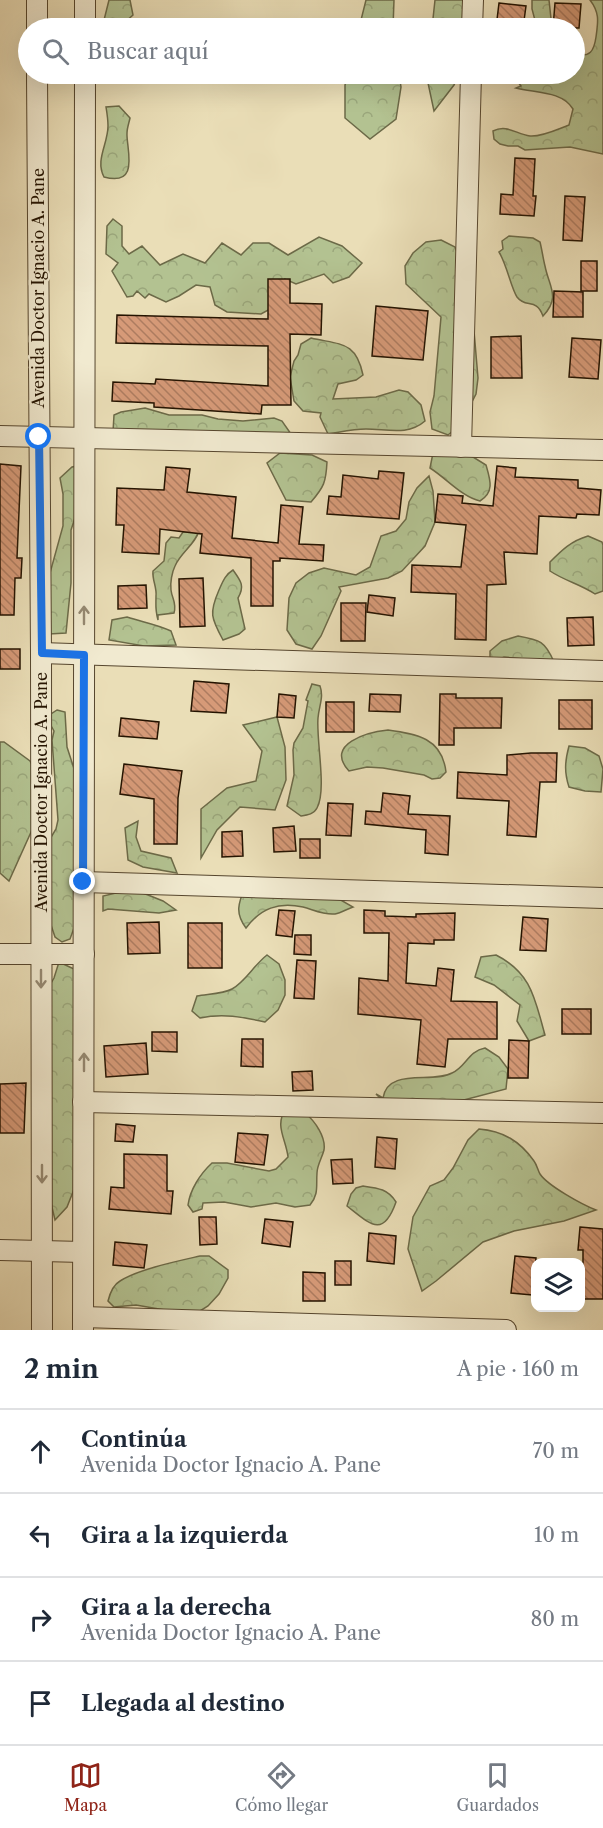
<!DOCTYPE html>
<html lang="es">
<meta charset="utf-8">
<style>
body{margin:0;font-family:"Libre Caslon Text",serif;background:#f2f2f3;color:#1f2937}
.controls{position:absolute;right:18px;bottom:18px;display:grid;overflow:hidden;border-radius:12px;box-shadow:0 6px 24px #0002}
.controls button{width:54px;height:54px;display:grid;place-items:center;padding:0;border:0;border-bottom:2px solid #e0e1e3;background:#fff;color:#1f2937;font:30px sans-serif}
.stop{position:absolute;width:18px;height:18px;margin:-14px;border:4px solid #1a73e8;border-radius:50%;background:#fff}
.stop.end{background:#1a73e8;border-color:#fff;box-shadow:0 2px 6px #0008}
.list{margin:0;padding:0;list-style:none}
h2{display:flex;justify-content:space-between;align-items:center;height:78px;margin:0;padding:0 24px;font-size:26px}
h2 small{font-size:20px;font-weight:400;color:#747a83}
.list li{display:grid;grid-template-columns:39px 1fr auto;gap:18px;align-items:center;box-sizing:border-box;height:84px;padding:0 24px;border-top:2px solid #e0e1e3}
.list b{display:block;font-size:22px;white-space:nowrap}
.list p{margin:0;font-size:20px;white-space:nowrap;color:#747a83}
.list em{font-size:20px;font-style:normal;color:#747a83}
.icon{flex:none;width:33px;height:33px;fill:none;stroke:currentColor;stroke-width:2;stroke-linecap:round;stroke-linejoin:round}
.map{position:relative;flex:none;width:603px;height:1330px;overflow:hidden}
.search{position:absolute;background:#fff;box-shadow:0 6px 24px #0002;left:18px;right:18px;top:18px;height:66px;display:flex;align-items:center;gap:15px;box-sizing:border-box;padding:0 21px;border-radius:33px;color:#747a83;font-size:22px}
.sheet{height:414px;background:#fff}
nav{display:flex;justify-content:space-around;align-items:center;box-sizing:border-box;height:84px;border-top:2px solid #e0e1e3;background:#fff;font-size:16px;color:#747a83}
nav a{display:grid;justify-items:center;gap:3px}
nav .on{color:#8f2418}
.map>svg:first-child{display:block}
.forest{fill:url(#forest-crowns);stroke:#6c6a48;stroke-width:1.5}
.building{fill:url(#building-back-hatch);stroke:#241300;stroke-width:1.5}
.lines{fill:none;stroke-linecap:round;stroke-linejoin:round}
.street-casing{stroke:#56462e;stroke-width:22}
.street{stroke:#f1ead0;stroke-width:20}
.oneway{stroke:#958972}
.route{stroke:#1a73e8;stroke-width:8}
.labels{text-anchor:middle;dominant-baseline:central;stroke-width:4.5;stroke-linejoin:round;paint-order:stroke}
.street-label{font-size:16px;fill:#241300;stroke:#f1ead0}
</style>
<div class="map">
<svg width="603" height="1330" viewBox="0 0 603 1330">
<defs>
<pattern id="forest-crowns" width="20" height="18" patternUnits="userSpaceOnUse" patternTransform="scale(1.5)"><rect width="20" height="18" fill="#b3c291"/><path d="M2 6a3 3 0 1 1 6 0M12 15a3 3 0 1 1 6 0" fill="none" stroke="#9aa67b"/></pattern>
<pattern id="building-back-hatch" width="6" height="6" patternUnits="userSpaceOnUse" patternTransform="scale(1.5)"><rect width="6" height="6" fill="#d69a78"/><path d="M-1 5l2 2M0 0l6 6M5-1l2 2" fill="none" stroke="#ad7c60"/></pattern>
</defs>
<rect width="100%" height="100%" fill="#eadeb7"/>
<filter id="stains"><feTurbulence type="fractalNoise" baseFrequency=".00333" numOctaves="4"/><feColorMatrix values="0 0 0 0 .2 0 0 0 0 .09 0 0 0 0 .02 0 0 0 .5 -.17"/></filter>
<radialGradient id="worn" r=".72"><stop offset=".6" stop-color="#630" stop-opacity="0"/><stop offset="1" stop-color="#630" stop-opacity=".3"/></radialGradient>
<g class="forest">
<polygon points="109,0 130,0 133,15 123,24 124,28 104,28 104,20"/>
<polygon points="366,0 394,0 393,28 359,28"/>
<polygon points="435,0 473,0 470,28 432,28"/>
<polygon points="532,0 549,0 552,28 537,28 532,9"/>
<path d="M590,0H603V154L570,147L525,150L518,146H508L500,144L494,139L493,131C507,124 516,134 530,136C542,137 558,129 569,125L573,109C562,91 536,93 516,88L521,86L512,74H574L575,54C590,58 594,51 596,37C598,22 600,13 590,0Z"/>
<polygon points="348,74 399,74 401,87 396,119 370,139 345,118 345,85"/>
<polygon points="428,74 459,74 454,85 434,111 428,83"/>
<path d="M119,106L130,118C129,123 127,128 127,133C126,148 141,187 104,177C95,160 108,144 108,126C108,120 107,113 106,107Z"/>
<polygon points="113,219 122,226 122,246 129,254 142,246 160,265 183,254 205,263 222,243 241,255 253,243 269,243 288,255 319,237 342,246 362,263 349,277 333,283 324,274 296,284 285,279 283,302 261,314 227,312 215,305 210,287 196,285 179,296 166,302 149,294 145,298 137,291 133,296 127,297 112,271 118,263 106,254 107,226"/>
<path d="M509,236L533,238L540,242C542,250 543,258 545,266C549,287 561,297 543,316C536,297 526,309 517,297C511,288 507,265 499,252L503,249L502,241Z"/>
<polygon points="441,240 455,247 467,277 471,295 478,378 476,394 460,425 448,435 432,429 430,412 434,396 441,317 406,284 405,266 413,253 426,242"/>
<path d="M311,338C341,345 356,341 363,375L356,380L338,384L333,399L376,397L399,390L408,392L421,405L425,421C408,436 387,429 366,429C353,429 341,432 328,434L320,417L321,413L303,411L294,401L290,377L294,361L298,355L301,344Z"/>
<polygon points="145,408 169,415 202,415 218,419 243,421 274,418 282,421 291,434 113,432 114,415 121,412"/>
<path d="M465,452L486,465C490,479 495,492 480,501C462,497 446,478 430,468L433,453Z"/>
<path d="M280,453L312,455L327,462C326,482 324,487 311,502L286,500L267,463Z"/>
<polygon points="88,464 81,499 71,530 71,583 66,633 49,634 42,602 63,526 63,494 60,478 72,467"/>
<polygon points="429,476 433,491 435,522 425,546 402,571 388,578 339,587 341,591 321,636 312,649 296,644 287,630 289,598 296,583 309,573 324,568 356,575 370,567 381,536 396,531 406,519 409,502 417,488"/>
<path d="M199,530C196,544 181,552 175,566C172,572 170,583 171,590C172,599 177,603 174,613L158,615V620C155,610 156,605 156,596C157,587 152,580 153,571L164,561L166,543L171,537L179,538L183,532Z"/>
<path d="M588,536L602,542L603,545V591L595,594C580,584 565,581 550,571V562C562,550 571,541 588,536Z"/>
<path d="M233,570C241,581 245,586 238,598L245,629L239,634L223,640C211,618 209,613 219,590C223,581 225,575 233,570Z"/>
<path d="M127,617C142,622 156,624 171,631L176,645L144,646L109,640L112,620Z"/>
<path d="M518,636C540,640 545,641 554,662L504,657L490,663V651L502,641Z"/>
<path d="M312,684L320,686C324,697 319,706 318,718C316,740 327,790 317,808C314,814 308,815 301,816L287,806L294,775L293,750L294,743L303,728L308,701L306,700Z"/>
<polygon points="57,710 65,712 67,747 78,781 78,917 70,939 62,942 55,937 47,913 47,844 56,829 58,820 52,740 54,731 49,722 51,714"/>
<polygon points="277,717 285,747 286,780 275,810 240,807 217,830 201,858 201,809 227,788 256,781 262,751 243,725"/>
<path d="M388,730C417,734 442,738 446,772L440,778L432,779L424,775L383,768L367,767L349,771C324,744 368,732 388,730Z"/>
<polygon points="0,742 4,742 30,761 44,789 36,821 9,881 0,873"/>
<path d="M569,746L585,748L599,756L603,769L601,792L585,791L569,787C564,772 565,761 569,746Z"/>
<polygon points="138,821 136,837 141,851 171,858 177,873 143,867 128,860 125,828"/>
<path d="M245,887L339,899L353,907C347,909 341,913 335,914C323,915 314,910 303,907C278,902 261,908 246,928C235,913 238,904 245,887Z"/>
<polygon points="133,889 163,901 176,910 159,913 108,909 103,911 103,896"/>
<path d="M267,955L279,964L285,980V995L278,1010L265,1022C242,1017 223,1013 200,1018L192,1011L197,996C208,994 223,994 232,989C245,982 254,965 267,955Z"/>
<path d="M496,955C532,973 535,1000 545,1035L529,1041L517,1021L520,1005L494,985L475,977L481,957Z"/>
<polygon points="59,962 74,969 80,1174 67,1207 55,1220 47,1186 50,985 54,978"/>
<path d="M485,1048L499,1057L508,1069L506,1089L460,1101L382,1100L376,1094L383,1098C388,1067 432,1084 452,1073C466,1067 468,1051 485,1048Z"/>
<path d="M286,1109C292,1110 300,1110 305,1113C315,1121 326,1137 324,1150C322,1158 317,1165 317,1173C316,1186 319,1194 310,1205L295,1207L276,1203L251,1207L224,1202L203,1203L202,1209L193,1212L188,1205C190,1190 200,1174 212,1163H227L269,1171L276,1169L288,1157C286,1139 274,1125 286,1109Z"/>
<path d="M479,1129C503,1131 520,1141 534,1161C537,1165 538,1171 540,1174C548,1186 583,1205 596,1210L564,1221L514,1231L483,1242L436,1281L422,1291L408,1249L413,1217L430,1186L444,1180L453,1168L468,1140Z"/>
<path d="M363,1186C378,1188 388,1189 396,1202C383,1239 370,1224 347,1206L351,1194L356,1188Z"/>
<path d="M200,1256H209L228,1270V1278L219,1294L208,1306L200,1311L182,1313L136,1305L114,1307L108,1301C110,1293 113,1285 120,1281C139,1269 178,1261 200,1256Z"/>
</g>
<g class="building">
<polygon points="499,3 526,6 523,28 496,28"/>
<polygon points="555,3 581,4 579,28 553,28"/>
<polygon points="515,158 535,159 533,196 536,196 534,216 500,214 501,194 513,195"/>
<polygon points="565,196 585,197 582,241 563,240"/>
<rect x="581" y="261" width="16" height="30"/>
<polygon points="268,279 290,279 290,303 322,304 321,335 290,334 291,405 262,405 261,414 154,407 154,403 112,401 113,382 155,384 156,379 268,386 268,346 116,343 117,315 268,319"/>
<polygon points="554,291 583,292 583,317 553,317"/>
<polygon points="376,306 428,311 423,360 372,356"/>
<polygon points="521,336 522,378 491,378 491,337"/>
<polygon points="572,338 601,340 598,379 569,377"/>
<polygon points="0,464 21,466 17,558 22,558 21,578 15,578 14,615 0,615"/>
<polygon points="497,466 516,468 515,477 578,480 578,488 601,490 599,515 577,514 576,518 539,516 537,554 504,552 506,584 487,585 486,640 455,639 456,594 411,592 412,565 461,567 466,525 435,522 438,494 463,496 462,503 493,506"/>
<polygon points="166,467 190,469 187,492 236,497 232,538 278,543 281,505 303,507 299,544 324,545 323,561 280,558 280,561 273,561 273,606 251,606 251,558 200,553 202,534 160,529 159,554 122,552 124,525 116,525 117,488 164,490"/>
<polygon points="379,471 404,473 399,519 327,514 329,496 341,497 343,475 378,479"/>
<polygon points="203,578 205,626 180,627 179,579"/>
<polygon points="146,585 147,608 118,609 118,586"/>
<polygon points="369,595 395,598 393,616 367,612"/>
<polygon points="341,603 366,603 365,641 341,641"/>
<polygon points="593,617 594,645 568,646 567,618"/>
<rect x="0" y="649" width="20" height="20"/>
<polygon points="194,681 229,684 226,713 191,711"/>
<polygon points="279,694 296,696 294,718 277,717"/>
<polygon points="370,694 401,695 400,712 369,711"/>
<polygon points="440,694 456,694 456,698 502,698 501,728 454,728 454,745 439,745"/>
<rect x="559" y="700" width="33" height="29"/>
<rect x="326" y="702" width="28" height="30"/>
<polygon points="121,718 159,722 157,739 119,736"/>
<polygon points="531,753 557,753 556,782 540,782 536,837 507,835 509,801 457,798 458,772 507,775 507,755"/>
<polygon points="124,764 182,771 178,798 177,844 154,844 154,799 120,794"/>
<polygon points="383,793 410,796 408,814 450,816 448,855 425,853 426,830 365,824 366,811 381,812"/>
<polygon points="328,803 353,804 351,836 326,835"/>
<polygon points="294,826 296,851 274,852 273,828"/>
<polygon points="242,831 243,856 222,857 222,832"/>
<rect x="300" y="839" width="20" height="19"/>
<polygon points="279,910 295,911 292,937 276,935"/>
<polygon points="364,910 385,911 385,916 416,917 416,914 455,913 454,940 434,940 434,944 408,943 406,983 436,986 438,968 454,970 451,1001 497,1002 497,1039 448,1039 445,1067 417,1064 421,1020 358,1014 359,978 388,981 389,933 364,933"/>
<polygon points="523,917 548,919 546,951 520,950"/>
<polygon points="159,922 160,953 128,954 127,923"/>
<rect x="188" y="923" width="34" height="45"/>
<polygon points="295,935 311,935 311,955 294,954"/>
<polygon points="297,960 316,961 314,999 294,998"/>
<rect x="562" y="1009" width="29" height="25"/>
<polygon points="152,1032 177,1032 177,1052 152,1051"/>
<polygon points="242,1039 263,1039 263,1067 241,1066"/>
<polygon points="509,1040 529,1041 528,1078 508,1078"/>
<polygon points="146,1043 148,1074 106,1077 104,1046"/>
<polygon points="312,1071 313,1090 293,1091 292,1072"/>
<polygon points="26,1083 24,1133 0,1133 0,1084"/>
<polygon points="116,1124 135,1126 133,1142 115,1141"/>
<polygon points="238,1133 268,1135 264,1165 235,1162"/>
<polygon points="377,1137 397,1139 395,1169 375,1167"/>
<polygon points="124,1154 167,1155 167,1191 173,1191 171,1214 109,1209 111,1187 124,1188"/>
<polygon points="352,1159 353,1183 333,1184 331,1160"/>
<polygon points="199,1217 216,1217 217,1244 200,1245"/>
<polygon points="265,1219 293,1222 290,1247 262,1243"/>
<polygon points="580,1227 603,1229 603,1299 583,1299 583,1250 578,1250"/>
<polygon points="369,1233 396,1236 394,1264 367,1261"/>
<polygon points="115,1242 147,1245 144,1268 113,1265"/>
<polygon points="515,1256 536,1258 532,1295 511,1293"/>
<rect x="335" y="1261" width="16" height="24"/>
<polygon points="303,1272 325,1273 325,1301 303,1301"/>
</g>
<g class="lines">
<defs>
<g id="street">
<polyline points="37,0 37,28"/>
<polyline points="85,28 85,0"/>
<polyline points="472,28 473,0"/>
<polyline points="37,74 41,653 42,1330"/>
<polyline points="0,436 603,450"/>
<polyline points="461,447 471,74"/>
<polyline points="41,653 603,671"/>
<polyline points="83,882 603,898"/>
<polyline points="0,954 84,954"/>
<polyline points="83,1102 603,1113"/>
<polyline points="0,1250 83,1252"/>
<polyline points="83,1317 506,1330"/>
<polyline points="83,1330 85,74"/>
</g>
</defs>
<use href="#street" class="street-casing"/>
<use href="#street" class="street"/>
</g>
<defs><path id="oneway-shaft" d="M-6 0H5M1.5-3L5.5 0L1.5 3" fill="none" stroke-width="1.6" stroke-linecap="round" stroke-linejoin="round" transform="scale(1.5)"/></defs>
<g class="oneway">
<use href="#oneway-shaft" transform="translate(84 615) rotate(-90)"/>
<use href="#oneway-shaft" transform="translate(41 979) rotate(90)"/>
<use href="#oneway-shaft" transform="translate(84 1062) rotate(-90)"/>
<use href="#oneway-shaft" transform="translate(42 1174) rotate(90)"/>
</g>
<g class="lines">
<polyline class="route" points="39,437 42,653 84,655 83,882"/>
</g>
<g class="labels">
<g class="street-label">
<text transform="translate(38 288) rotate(-90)">Avenida Doctor Ignacio A. Pane</text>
<text transform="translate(41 792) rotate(-90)">Avenida Doctor Ignacio A. Pane</text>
</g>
</g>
<rect width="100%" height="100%" filter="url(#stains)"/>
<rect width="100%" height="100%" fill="url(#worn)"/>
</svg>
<div class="controls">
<button><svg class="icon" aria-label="layers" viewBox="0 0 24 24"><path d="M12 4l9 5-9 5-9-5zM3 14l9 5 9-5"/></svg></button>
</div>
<div class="stop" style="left:39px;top:437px"></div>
<div class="stop end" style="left:83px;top:882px"></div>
<div class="search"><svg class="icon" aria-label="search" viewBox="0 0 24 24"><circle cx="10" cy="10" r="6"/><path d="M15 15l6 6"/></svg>Buscar aquí</div>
</div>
<section class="sheet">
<h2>2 min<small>A pie · 160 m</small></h2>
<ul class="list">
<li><svg class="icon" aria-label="ahead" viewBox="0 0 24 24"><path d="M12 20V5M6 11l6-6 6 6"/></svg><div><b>Continúa</b><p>Avenida Doctor Ignacio A. Pane</p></div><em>70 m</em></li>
<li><svg class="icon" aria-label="left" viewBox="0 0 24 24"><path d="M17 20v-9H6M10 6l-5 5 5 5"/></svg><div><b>Gira a la izquierda</b></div><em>10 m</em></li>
<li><svg class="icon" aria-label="right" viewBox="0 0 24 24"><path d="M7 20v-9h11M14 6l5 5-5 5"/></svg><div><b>Gira a la derecha</b><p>Avenida Doctor Ignacio A. Pane</p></div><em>80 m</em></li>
<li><svg class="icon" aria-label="arrive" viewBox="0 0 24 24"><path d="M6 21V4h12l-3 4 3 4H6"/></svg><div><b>Llegada al destino</b></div></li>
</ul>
</section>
<nav>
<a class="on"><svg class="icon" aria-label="map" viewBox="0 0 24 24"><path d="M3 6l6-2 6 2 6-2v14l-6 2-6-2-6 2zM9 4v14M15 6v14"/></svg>Mapa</a>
<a><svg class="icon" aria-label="directions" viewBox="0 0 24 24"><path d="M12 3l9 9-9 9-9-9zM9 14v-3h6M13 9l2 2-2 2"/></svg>Cómo llegar</a>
<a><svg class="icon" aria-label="saved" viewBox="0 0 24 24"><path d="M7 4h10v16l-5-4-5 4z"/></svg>Guardados</a>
</nav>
